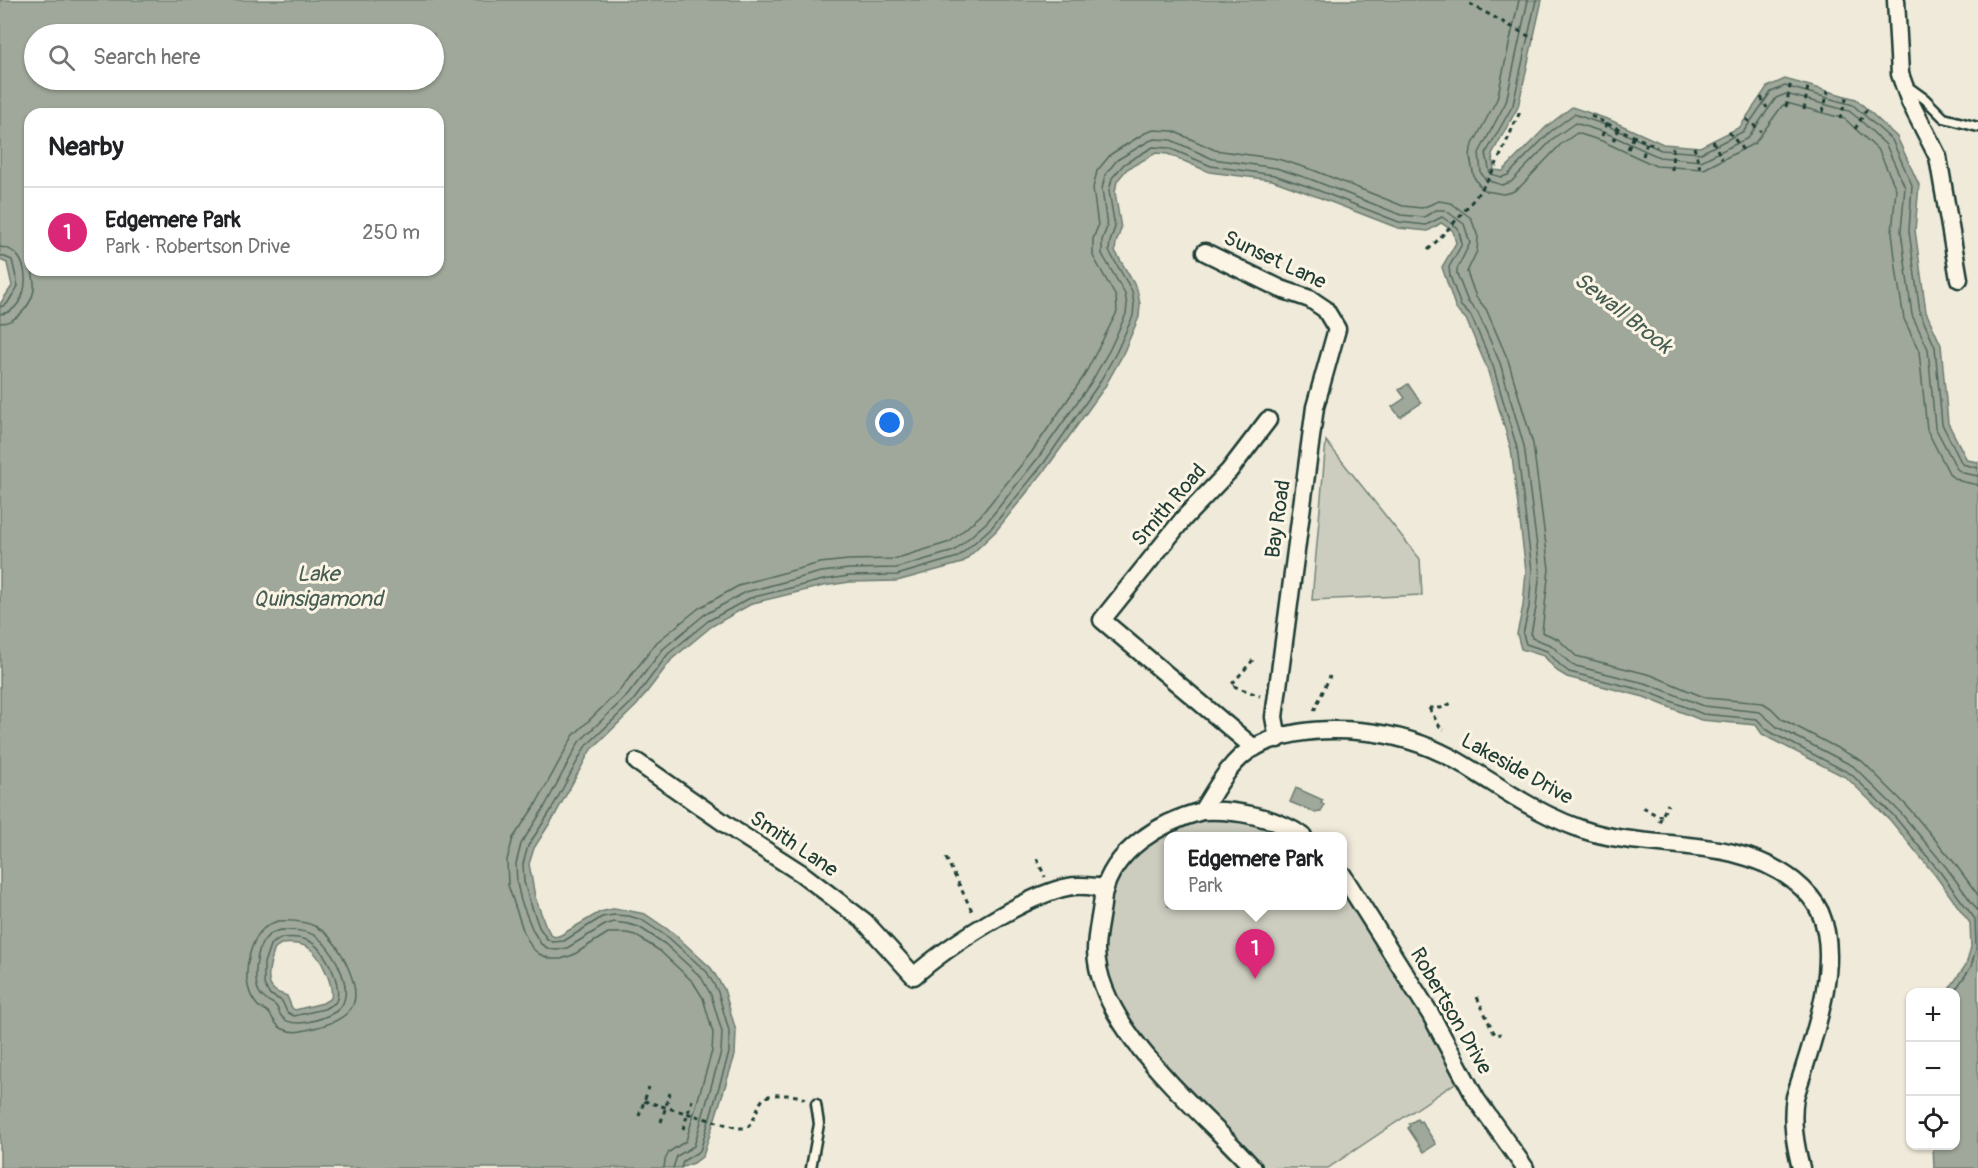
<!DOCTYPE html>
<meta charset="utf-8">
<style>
body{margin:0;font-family:Pangolin,sans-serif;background:#f2f2f2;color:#202124}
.controls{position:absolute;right:18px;bottom:18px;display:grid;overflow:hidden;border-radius:12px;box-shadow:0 2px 4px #0004}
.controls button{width:54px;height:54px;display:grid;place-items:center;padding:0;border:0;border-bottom:2px solid #e0e0e0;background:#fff;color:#202124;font:30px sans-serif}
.you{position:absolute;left:890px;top:423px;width:21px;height:21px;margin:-15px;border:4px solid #fff;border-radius:50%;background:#1a73e8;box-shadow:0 0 0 9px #1a73e833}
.badge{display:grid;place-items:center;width:39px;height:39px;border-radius:50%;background:#db2777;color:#fff;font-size:20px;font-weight:700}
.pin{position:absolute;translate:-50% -50px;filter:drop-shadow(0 2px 3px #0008)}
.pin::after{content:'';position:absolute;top:32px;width:21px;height:18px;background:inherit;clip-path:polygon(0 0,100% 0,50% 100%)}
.popup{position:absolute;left:1164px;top:832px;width:183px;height:78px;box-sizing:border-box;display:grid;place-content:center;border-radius:12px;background:#fff;filter:drop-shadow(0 2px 4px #0005);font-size:20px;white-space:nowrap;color:#757577}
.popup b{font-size:22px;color:#202124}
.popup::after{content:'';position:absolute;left:50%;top:100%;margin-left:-12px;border:12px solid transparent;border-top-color:#fff}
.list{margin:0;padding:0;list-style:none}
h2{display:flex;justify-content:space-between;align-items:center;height:78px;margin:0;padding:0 24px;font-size:26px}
h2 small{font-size:20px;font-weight:400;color:#757577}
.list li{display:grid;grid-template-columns:39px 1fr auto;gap:18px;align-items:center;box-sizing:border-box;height:90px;padding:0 24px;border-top:2px solid #e0e0e0}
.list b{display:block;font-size:22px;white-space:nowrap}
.list p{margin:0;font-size:20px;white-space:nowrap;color:#757577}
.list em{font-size:20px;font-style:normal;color:#757577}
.icon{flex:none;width:33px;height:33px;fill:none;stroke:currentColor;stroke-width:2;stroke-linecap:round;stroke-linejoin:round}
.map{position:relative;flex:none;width:1978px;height:1168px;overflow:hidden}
.search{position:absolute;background:#fff;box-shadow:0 2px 4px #0004;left:24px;top:24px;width:420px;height:66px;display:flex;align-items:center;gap:15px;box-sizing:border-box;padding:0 21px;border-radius:33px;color:#757577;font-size:22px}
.panel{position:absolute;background:#fff;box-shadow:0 2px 4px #0004;left:24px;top:108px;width:420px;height:168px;border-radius:18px}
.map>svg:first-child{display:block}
.green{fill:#cccdbf;stroke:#76857a;stroke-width:1.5}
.water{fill:#9fa89a;stroke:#6c7d71;stroke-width:1.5;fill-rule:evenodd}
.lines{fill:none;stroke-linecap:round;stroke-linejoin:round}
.shore{stroke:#52685d;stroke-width:1.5}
.lane-casing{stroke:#1f3d34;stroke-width:13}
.street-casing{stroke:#1f3d34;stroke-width:21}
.path{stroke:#1f3d34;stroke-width:3;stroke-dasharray:4.5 4.5;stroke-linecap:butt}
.lane{stroke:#fcf5e5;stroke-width:8}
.street{stroke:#fcf5e5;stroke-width:16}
.labels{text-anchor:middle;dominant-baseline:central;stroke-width:6;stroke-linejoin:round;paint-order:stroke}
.street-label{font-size:21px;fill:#1f3d34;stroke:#fcf5e5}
.water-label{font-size:22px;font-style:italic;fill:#455d53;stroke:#fcf5e5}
</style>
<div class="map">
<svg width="1978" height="1168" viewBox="0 0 1978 1168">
<rect width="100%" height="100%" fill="#efeada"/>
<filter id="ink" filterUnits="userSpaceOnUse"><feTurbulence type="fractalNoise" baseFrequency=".0167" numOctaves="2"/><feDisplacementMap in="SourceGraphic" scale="12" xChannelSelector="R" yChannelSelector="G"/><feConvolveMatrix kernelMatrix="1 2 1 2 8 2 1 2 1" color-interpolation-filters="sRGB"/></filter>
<g filter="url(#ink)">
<g class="green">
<polygon points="1326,441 1420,559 1422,595 1312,600"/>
<polygon points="1202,811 1245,814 1301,836 1168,836 1168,906 1342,906 1342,881 1464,1077 1328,1168 1251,1168 1152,1062 1108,996 1096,949 1115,867 1150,834"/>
</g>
<g class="water">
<path d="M0,0H1542L1518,107L1492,154L1494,170L1503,171L1546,127L1572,107L1610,120L1663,144L1700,147L1740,127L1767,87L1785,79L1856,99L1897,137L1919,185L1915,230L1926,312L1941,345L1948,423L1967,460L1978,462V1168H1934L1933,1146H1956V992H1947L1966,965L1971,947L1970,923L1935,875L1890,820L1847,778L1771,739L1762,734L1756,725L1701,720L1644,697L1567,677L1557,671L1544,656L1521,649L1517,634L1523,606L1526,571L1511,449L1487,368L1466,319L1456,309L1442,267L1456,243L1453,231L1441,223L1428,231L1398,228L1305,192L1272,180L1209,172L1168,154L1156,153L1127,169L1117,181L1115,192L1121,229L1116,243L1115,251L1137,289L1140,304L1139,317L1122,356L1104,388L1048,466L996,531L962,563L897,581L850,582L823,586L753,603L712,626L672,659L637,705L590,751L555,815L534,848L529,864L535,897L545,924L551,935L555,937L561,935L600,912L613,909L630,911L645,914L673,933L711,968L724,989L736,1031L735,1055L703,1156L694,1163L680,1168H0V304L12,286L7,263L0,260ZM434,34V80H34V34ZM30,114H438V270H30ZM281,944C291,943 301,943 309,948C321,956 334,985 331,998L323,1003L295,1010L292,1008L287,996C283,994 277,993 274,990C263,981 272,958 275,948Z"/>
<polygon points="1408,384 1421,403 1400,417 1392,407 1405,398 1399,390"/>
<polygon points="1296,788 1323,800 1321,803 1324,805 1321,812 1318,811 1316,813 1290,802"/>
<polygon points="1417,1119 1419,1122 1421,1121 1436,1144 1424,1152 1408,1128 1410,1126 1409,1124"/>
</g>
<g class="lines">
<g class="shore">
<polyline points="1519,0 1497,99 1471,148 1470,157 1474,177 1479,185 1486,191 1503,194 1512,192 1520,187 1561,144 1577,133 1602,141 1656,166 1704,169 1755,143 1782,106 1787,103 1845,119 1879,151 1896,189 1892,232 1897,275 1904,319 1919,351 1927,430 1950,475 1960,481 1978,485"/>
<polyline points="1528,0 1506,102 1479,153 1481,173 1486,180 1502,185 1511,182 1555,137 1575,123 1606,133 1659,157 1701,161 1748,138 1776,98 1786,94 1849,111 1858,118 1886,145 1905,187 1901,231 1912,315 1928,349 1935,427 1957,469 1963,473 1978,476"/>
<polyline points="1536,0 1513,105 1486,153 1490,174 1502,177 1508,175 1550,132 1574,114 1608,126 1661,150 1701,153 1744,131 1771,92 1785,86 1853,105 1892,140 1912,185 1909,231 1920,313 1935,347 1942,424 1962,464 1978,468"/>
<path d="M0,247C35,249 32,312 0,314"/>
<polyline points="0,255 12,260 18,286 7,304 0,307"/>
<path d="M0,323C16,323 31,306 34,290C35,283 33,277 32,270"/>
<path d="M278,921C309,919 327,927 342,955C363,995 362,1017 314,1028C303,1031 294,1034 283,1029C274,1025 274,1018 268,1012C265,1009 260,1009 257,1005C245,991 245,970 250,953C255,937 261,926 278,921Z"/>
<path d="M281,930C293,930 307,930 317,937C334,949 360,997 335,1012C323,1019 294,1029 283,1018C279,1015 279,1010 276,1006C270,1000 264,1002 259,992C253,980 256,949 265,939C269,934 275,931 281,930Z"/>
<path d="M281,938C290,937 300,937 309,941C325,948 345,988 335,1003L324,1009L294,1016L287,1012L282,1001L269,994L264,984V963L270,945Z"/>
<polyline points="664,1168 665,1160 669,1152 686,1141 712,1051 713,1033 703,998 693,982 660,951 635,935 627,933 608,933 573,955 561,959 551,959 539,954 532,948 524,933 508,885 507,860 513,838 536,804 573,736 620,690 657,642 699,608 742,584 820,563 848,560 894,559 950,542 980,516 1031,453 1084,376 1117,312 1116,297 1093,256 1093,239 1098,226 1093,188 1097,171 1111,154 1145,133 1154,130 1173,131 1215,150 1278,159 1313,170 1403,206 1422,208 1439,201 1451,203 1471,218 1478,237 1477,251 1467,272 1476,297 1486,309 1508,360 1533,444 1549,569 1542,632 1558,639 1576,656 1651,675 1706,698 1763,703 1771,708 1782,719 1862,761 1907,806 1953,861 1978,895"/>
<polyline points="673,1168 677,1156 694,1146 721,1052 722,1032 711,995 701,977 665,944 639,927 628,924 614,922 605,925 567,948 557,950 549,949 541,944 533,931 521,901 517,883 516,864 521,844 544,808 579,742 627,696 663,649 704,615 746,592 821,572 849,569 896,568 954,551 987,522 1038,458 1092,381 1110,349 1126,314 1127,305 1125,294 1102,254 1102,240 1107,227 1102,189 1105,175 1117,160 1149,141 1155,139 1171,140 1213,159 1276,168 1310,179 1401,215 1424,217 1436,210 1445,210 1464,224 1470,243 1457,269 1457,274 1468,302 1478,313 1500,363 1524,446 1540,570 1536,608 1531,634 1532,638 1551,645 1572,665 1648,684 1704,706 1760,712 1777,727 1853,766 1900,812 1946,867 1978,911"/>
<polyline points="681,1168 683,1161 700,1151 729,1053 729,1031 718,992 707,972 669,938 642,920 629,916 614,915 602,917 564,941 553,942 547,939 539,927 529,899 524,882 523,864 528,846 550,812 585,747 633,701 668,654 708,621 750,598 823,580 849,576 897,575 958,557 992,527 1044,463 1098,385 1116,353 1133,316 1134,305 1132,291 1109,251 1110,242 1115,227 1109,191 1112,178 1124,164 1153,147 1169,148 1211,166 1274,175 1307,186 1399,222 1426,225 1442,217 1458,228 1462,244 1449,267 1450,276 1461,306 1471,316 1493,366 1517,448 1532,570 1529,607 1523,634 1526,644 1547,651 1561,666 1569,672 1646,691 1703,714 1757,719 1766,729 1774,734 1851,774 1894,816 1940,872 1975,919 1976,949 1971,967 1954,992"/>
</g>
<defs>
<g id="lane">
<polyline points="1907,86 1925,99 1944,118 1978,127"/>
<polyline points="811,1168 819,1124 816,1104"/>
</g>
<g id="street">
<polyline points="1896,0 1900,74 1910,102 1938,157 1959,279"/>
<polyline points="1205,252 1281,289 1310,299 1325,309 1337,329 1315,407 1274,717 1278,739"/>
<polyline points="1254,748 1102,620 1184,518 1229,471 1268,420"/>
<path d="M637,762L737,832L801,873L864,921L914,976C946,947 1026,895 1068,887C1080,884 1093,887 1105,888"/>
<path d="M1202,811C1236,809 1274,817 1303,836"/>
<polyline points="1342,874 1431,1015 1476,1099 1525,1168"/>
<path d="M1253,1168C1203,1111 1098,1031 1096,950C1096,932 1102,913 1103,895C1113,850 1161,822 1202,811C1216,789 1230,761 1253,748C1306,719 1390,728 1442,753C1460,761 1476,773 1493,783C1520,801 1550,818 1581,829C1651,853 1732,833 1794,881C1804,889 1814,899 1820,912C1843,964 1811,1044 1795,1097C1791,1121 1795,1144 1801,1168"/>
</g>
</defs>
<use href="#lane" class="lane-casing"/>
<use href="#street" class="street-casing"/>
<g class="path">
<polyline points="1470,4 1534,39"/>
<polyline points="1761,97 1767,108"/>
<polyline points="1786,107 1791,81"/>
<polyline points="1804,110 1808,86"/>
<polyline points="1823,112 1828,91"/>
<polyline points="1591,116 1657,147"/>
<polyline points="1746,119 1761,131"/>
<polyline points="1840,119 1847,96"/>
<polyline points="1855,129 1867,109"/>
<polyline points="1729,132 1743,150"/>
<polyline points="1602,136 1608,119"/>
<polyline points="1613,141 1621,125"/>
<polyline points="1713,141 1722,159"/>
<polyline points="1694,147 1700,168"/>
<polyline points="1628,149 1634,136"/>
<polyline points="1643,156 1647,142"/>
<polyline points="1672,170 1673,145"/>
<path d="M1428,250C1448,230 1467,209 1483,187C1499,164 1508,136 1520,112"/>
<polyline points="1253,660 1231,685 1260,696"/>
<polyline points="1429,708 1441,729 1444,730"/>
<polyline points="1429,708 1441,708 1452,703"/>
<polyline points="1314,711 1330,676"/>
<polyline points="1643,807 1656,815 1662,816"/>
<polyline points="1659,822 1668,804"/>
<polyline points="946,858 973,913"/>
<polyline points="1037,859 1045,877"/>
<polyline points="1477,997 1493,1031 1496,1035 1501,1034"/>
<path d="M644,1101L738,1128H747C762,1113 753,1093 781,1095C789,1095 798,1095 805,1099"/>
<polyline points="639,1116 649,1087"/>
<polyline points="661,1122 670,1093"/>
<polyline points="683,1129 692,1100"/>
</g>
<use href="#lane" class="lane"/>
<use href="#street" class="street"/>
</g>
</g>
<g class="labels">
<g class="street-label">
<text transform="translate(1275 260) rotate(25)">Sunset Lane</text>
<text transform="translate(1169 505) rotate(-49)">Smith Road</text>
<text transform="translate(1278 519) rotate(-82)">Bay Road</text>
<text transform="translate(1517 769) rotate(29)">Lakeside Drive</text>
<text transform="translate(794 844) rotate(34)">Smith Lane</text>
<text transform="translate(1451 1011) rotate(60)">Robertson Drive</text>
</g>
<g class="water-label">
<text transform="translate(1623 313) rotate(38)">Sewall Brook</text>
<text x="318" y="574">Lake<tspan x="318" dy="25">Quinsigamond</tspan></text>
</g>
</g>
</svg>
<div class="controls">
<button>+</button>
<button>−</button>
<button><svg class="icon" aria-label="locate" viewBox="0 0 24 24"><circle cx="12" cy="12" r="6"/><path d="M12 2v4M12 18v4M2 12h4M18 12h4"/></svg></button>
</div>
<div class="you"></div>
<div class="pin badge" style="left:1255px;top:979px">1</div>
<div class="popup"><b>Edgemere Park</b>Park</div>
<div class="search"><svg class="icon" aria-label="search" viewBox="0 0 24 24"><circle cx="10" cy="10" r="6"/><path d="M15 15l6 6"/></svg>Search here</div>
<section class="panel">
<h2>Nearby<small></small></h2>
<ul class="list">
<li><span class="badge">1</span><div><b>Edgemere Park</b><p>Park · Robertson Drive</p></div><em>250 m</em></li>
</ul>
</section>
</div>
